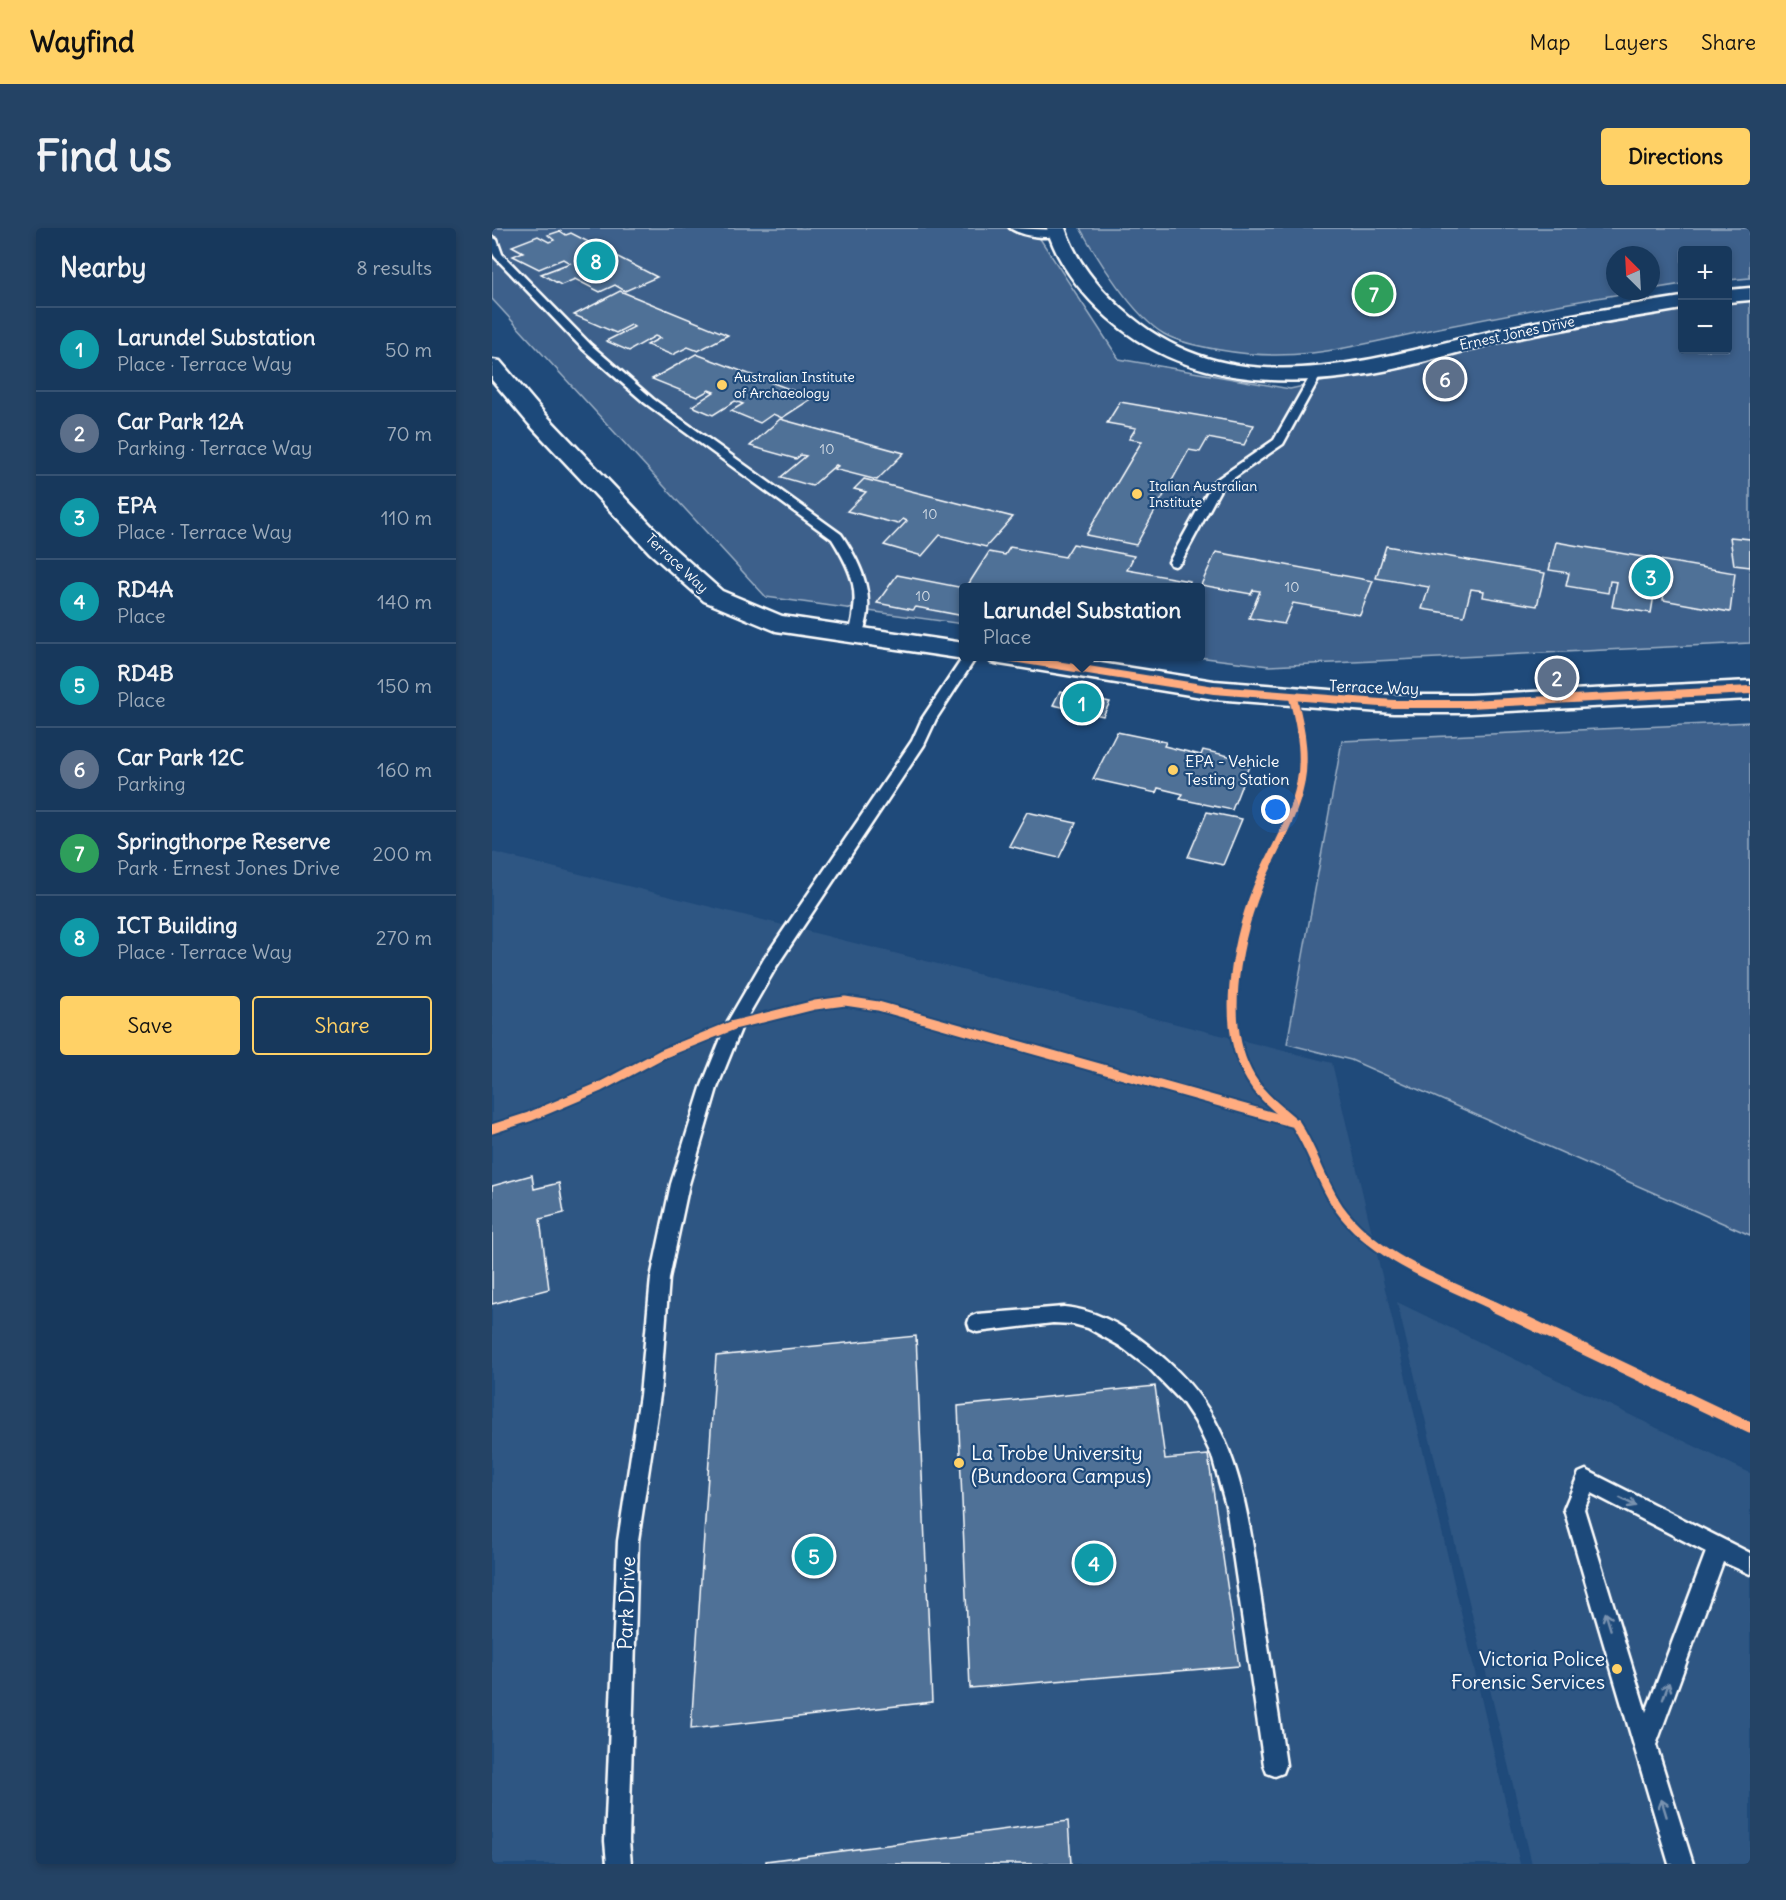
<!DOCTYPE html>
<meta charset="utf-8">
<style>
body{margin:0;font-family:Delius,sans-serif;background:#244365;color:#f1f3f6}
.controls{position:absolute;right:18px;top:18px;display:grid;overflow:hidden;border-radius:6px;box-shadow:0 3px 9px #0003}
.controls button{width:54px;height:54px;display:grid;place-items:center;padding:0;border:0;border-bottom:2px solid #365272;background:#17385c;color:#f1f3f6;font:30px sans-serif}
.compass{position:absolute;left:1114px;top:18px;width:54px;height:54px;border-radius:50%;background:#17385c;box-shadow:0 3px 9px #0003;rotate:336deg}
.you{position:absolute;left:784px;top:582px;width:21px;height:21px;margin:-15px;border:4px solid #fff;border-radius:50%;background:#1a73e8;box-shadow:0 0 0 9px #1a73e833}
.badge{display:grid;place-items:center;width:39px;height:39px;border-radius:50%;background:#ffd166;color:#fff;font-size:20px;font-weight:700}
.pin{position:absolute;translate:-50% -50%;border:3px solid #fff;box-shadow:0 2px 6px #0006}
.popup{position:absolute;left:467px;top:355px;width:246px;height:78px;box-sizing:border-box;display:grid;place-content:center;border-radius:6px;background:#17385c;filter:drop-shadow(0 2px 4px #0005);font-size:20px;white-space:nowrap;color:#9eacbb}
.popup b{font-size:22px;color:#f1f3f6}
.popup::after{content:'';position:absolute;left:50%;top:100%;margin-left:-12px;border:12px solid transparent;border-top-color:#17385c}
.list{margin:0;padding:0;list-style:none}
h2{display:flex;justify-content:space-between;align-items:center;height:78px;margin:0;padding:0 24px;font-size:26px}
h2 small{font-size:20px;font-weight:400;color:#9eacbb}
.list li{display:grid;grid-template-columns:39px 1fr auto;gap:18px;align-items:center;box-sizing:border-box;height:84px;padding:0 24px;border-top:2px solid #365272}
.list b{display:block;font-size:22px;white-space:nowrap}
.list p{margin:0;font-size:20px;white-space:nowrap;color:#9eacbb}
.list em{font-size:20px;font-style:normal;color:#9eacbb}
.actions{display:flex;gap:12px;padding:18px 24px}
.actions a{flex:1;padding:14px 0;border:2px solid #ffd166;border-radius:6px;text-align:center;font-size:21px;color:#ffd166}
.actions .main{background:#ffd166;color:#111}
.map{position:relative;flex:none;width:1258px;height:1636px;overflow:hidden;border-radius:6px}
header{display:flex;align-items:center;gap:36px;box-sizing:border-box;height:84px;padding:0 30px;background:#ffd166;color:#111}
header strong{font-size:28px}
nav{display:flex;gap:33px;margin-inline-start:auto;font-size:21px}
.intro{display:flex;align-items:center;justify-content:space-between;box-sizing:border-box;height:144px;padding:0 36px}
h1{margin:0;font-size:42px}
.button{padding:15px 27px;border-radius:6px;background:#ffd166;color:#111;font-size:21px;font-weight:700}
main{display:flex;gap:36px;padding:0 36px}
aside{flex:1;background:#17385c;border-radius:6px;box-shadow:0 3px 9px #0003}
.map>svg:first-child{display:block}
.built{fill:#2e5683}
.green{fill:#3c618b;stroke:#9eb0c5;stroke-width:1.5}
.building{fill:#507197;stroke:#fff;stroke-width:1.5}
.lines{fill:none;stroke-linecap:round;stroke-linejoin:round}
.service-casing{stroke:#fff;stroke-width:5}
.minor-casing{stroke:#fff;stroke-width:5}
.service{fill:#1f4a7a;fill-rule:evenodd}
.minor{fill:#1f4a7a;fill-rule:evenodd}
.cycleway-far2-casing{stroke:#1f4a7a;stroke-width:10}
.cycleway-far1-casing{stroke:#1f4a7a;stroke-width:13}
.cycleway-casing{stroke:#1f4a7a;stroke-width:15}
.cycleway-far2{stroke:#ffac80;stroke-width:8}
.cycleway-far1{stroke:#ffac80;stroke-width:9}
.cycleway{stroke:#ffac80;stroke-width:11}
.oneway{stroke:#7992af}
.poi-dot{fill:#ffd166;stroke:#1f4a7a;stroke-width:2}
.labels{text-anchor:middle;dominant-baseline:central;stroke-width:4.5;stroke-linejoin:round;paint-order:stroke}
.far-street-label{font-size:14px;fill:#fff;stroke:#1f4a7a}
.far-poi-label{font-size:14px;fill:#fff;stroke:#1f4a7a;text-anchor:start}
.number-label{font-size:14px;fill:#d3dce5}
.street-label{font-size:16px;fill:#fff;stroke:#1f4a7a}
.poi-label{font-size:16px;fill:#fff;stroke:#1f4a7a;text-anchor:start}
.near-poi-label{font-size:20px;fill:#fff;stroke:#1f4a7a;text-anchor:start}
.near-street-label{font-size:20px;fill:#fff;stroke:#1f4a7a}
</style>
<header>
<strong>Wayfind</strong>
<nav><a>Map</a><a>Layers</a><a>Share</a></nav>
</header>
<div class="intro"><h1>Find us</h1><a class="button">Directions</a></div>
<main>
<aside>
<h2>Nearby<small>8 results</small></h2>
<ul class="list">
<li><span class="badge" style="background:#0f9aa8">1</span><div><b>Larundel Substation</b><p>Place · Terrace Way</p></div><em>50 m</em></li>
<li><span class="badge" style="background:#5c6f8a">2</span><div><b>Car Park 12A</b><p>Parking · Terrace Way</p></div><em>70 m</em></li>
<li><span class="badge" style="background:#0f9aa8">3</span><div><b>EPA</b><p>Place · Terrace Way</p></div><em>110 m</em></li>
<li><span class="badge" style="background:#0f9aa8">4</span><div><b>RD4A</b><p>Place</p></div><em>140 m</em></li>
<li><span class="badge" style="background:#0f9aa8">5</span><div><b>RD4B</b><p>Place</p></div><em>150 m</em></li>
<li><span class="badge" style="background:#5c6f8a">6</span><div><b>Car Park 12C</b><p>Parking</p></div><em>160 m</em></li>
<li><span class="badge" style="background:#2e9e5b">7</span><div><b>Springthorpe Reserve</b><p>Park · Ernest Jones Drive</p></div><em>200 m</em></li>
<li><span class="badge" style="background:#0f9aa8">8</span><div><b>ICT Building</b><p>Place · Terrace Way</p></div><em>270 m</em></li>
</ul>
<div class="actions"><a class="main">Save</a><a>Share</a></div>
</aside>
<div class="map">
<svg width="1258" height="1636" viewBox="0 0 1258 1636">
<rect width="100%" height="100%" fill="#1f4a7a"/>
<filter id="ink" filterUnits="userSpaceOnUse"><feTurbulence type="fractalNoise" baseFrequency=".0167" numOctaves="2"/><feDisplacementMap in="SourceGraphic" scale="12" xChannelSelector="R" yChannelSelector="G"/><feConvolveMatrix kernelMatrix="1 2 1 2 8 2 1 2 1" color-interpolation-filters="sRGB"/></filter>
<g filter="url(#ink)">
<g class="built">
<polygon points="0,624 840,835 1028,1636 0,1636"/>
<polygon points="905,1074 1258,1245 1258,1636 1040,1636"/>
</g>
<g class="green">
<polygon points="0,0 541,0 627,131 798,161 989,119 1190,81 1190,122 1236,122 1236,75 1258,73 1258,415 777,438 706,429 708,428 708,360 472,360 471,396 274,369 0,71"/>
<path d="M588,0H1258V50L1236,52V22H1190V56L1159,61V27H1123V63H1148C1082,73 1017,86 952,99C872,115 811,137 728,122C710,119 688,115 672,106C642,89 605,30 588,0Z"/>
<polygon points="1258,494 1258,1007 859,832 795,816 850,513"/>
</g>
<g class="building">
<polygon points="68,3 74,7 79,5 165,49 133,63 123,57 108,64 83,51 69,57 49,46 78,35 71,31 47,41 21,28 31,24 20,18 46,8 57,14 62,12 56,7"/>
<polygon points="128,63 236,107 206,123 196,119 180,127 155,117 168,110 163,108 137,123 114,113 142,99 139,97 124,105 82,87"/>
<polygon points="204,126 321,170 290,190 281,186 268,195 239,183 251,176 243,173 221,187 200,178 222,164 217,162 205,169 160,151"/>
<polygon points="628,174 762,197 752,217 716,210 708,224 697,222 644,317 594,307 650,213 637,211 644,200 615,195"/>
<polygon points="288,191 412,225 385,252 342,241 346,238 344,237 320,258 289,249 314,228 309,227 304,231 258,218"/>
<polygon points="372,251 521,289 494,319 448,307 430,328 392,317 415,293 411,291 406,296 355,283 374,264 362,261"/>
<polygon points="1238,309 1258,311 1258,339 1242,337"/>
<polygon points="1064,314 1243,345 1238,384 1171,372 1172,363 1163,361 1159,385 1120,379 1125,354 1118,353 1116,365 1074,358 1077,345 1057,342"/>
<polygon points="581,316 642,328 635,342 698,353 695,360 474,360 497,324 513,327 518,319 573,329"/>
<polygon points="894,318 1053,345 1045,378 991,369 992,363 979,361 972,388 930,381 937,359 884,350"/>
<polygon points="724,324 881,353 868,387 801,375 792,396 757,390 768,363 761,362 759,366 709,357"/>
<polygon points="405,347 472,360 472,388 424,379 421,382 385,375"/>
<polygon points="568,463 618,474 611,488 561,477"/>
<polygon points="625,504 674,514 672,518 709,527 711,522 759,533 740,582 688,571 691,566 666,560 664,565 601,551"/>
<polygon points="535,584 584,595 567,630 517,618"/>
<polygon points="715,584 750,591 731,637 696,629"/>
<polygon points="40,947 42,961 67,955 72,985 48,991 57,1061 0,1076 0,958"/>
<polygon points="424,1108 440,1474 199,1501 224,1128"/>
<polygon points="663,1158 673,1231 716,1227 747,1438 478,1460 466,1178"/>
<polygon points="576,1593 579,1636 274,1636 274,1633"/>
</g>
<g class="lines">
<defs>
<g id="service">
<path d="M518,0L565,2L570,5C559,13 529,8 518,0Z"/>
<path d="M0,9L5,12L10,26L99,117L161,171L349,306C370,337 387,374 368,410H358L357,407C368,365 363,348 340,311L153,175L91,121L3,29L0,24Z"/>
<polygon points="825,142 830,145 791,216 730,258 689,334 683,338 679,337 677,334 721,254 782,212 820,145"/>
<polygon points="472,428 485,428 444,491 432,517 284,739 250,798 225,860 197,956 177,1050 168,1167 146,1313 137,1613 139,1636 115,1636 113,1613 126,1313 148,1167 159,1050 179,956 209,860 236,793 272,731 420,513 430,491"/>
<path d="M572,1079C604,1082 632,1098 657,1118C746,1186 753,1268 769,1371C777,1426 786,1482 794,1537L791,1545L783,1548L775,1545L772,1537L734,1278L720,1228L703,1193L691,1175L657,1140L628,1118L596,1100L581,1096L561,1095L485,1104L478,1101L476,1095L478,1089L485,1086Z"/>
<path d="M1094,1242L1258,1325V1346L1231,1334L1164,1517L1201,1636H1177L1072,1281L1087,1245ZM1099,1265L1214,1324L1154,1484L1092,1281Z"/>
</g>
<g id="minor">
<path d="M555,0H573C584,33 605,58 630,81C743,183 882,129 1011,101C1070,88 1130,78 1190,69V81C1131,91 1071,100 1012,113C976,121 942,132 906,140C807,162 694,161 615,89C588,64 565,35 555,0Z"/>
<polygon points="1258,60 1258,72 1236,74 1236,62"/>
<polygon points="0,132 8,133 52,185 176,315 230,363 290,388 472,415 472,428 481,428 472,431 284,403 212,373 158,325 36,195 0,152"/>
<polygon points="495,428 564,428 722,453 901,467 978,467 1258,453 1258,471 978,485 901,485 722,471 508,436 499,434"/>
</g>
</defs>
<use href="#service" class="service-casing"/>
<use href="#minor" class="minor-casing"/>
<use href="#service" class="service"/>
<use href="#minor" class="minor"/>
<defs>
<g id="cycleway-far2">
<polyline points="508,428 722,462 901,476 978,476 1258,462"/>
<path d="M776,636C809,569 821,544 801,470"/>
</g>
<g id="cycleway-far1">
<path d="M777,634C749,690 725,785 755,844C765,864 781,877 798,891"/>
<path d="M0,901L37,889L108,859L170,826L242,797L323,777L353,773L386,778L803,895C821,922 829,954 847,980C884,1031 950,1053 1004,1079"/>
</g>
<polyline id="cycleway" points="1001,1078 1258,1200"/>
</defs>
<use href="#cycleway-far2" class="cycleway-far2-casing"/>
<use href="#cycleway-far1" class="cycleway-far1-casing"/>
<use href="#cycleway" class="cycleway-casing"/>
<use href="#cycleway-far2" class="cycleway-far2"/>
<use href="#cycleway-far1" class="cycleway-far1"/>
<use href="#cycleway" class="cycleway"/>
</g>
<defs><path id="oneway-shaft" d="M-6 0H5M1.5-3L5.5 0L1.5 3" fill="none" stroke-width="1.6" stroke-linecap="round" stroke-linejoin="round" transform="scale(1.5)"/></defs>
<g class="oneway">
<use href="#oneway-shaft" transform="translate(1136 1274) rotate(27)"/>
<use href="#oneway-shaft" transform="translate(1116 1393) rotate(-107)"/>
<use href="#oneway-shaft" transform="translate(1174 1463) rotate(-70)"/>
<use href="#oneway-shaft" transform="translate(1172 1580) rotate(-107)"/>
</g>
</g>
<g class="poi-dot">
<circle cx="230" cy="157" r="6"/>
<circle cx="645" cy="266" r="6"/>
<circle cx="681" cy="542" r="6"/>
<circle cx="467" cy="1235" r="6"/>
<circle cx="1125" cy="1441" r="6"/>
</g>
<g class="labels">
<g class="far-street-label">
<text transform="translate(1025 105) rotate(-12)">Ernest Jones Drive</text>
<text transform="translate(185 335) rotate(43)">Terrace Way</text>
</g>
<g class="far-poi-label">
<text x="242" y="149">Australian Institute<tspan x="242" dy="16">of Archaeology</tspan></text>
<text x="657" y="258">Italian Australian<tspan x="657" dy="16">Institute</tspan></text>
</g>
<g class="number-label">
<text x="335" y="221">10</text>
<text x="438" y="286">10</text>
<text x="800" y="359">10</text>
<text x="431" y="368">10</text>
</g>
<g class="street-label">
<text transform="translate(882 459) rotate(2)">Terrace Way</text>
</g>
<g class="poi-label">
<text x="693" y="533">EPA - Vehicle<tspan x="693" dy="18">Testing Station</tspan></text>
</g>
<g class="near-poi-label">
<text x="479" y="1224">La Trobe University<tspan x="479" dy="23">(Bundoora Campus)</tspan></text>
<text x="1113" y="1430" text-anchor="end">Victoria Police<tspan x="1113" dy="23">Forensic Services</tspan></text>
</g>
<g class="near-street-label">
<text transform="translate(134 1375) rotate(-88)">Park Drive</text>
</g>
</g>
</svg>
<div class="controls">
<button>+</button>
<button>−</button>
</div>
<svg class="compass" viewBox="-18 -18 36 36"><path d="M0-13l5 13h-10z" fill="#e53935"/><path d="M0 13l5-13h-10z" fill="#9eacbb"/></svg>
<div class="you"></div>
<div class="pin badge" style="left:590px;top:475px;background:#0f9aa8">1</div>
<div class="popup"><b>Larundel Substation</b>Place</div>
<div class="pin badge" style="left:1065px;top:450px;background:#5c6f8a">2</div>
<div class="pin badge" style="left:1159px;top:349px;background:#0f9aa8">3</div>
<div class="pin badge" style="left:602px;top:1335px;background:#0f9aa8">4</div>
<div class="pin badge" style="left:322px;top:1328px;background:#0f9aa8">5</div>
<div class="pin badge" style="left:953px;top:151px;background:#5c6f8a">6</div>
<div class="pin badge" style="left:882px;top:66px;background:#2e9e5b">7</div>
<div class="pin badge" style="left:104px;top:33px;background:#0f9aa8">8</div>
</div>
</main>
